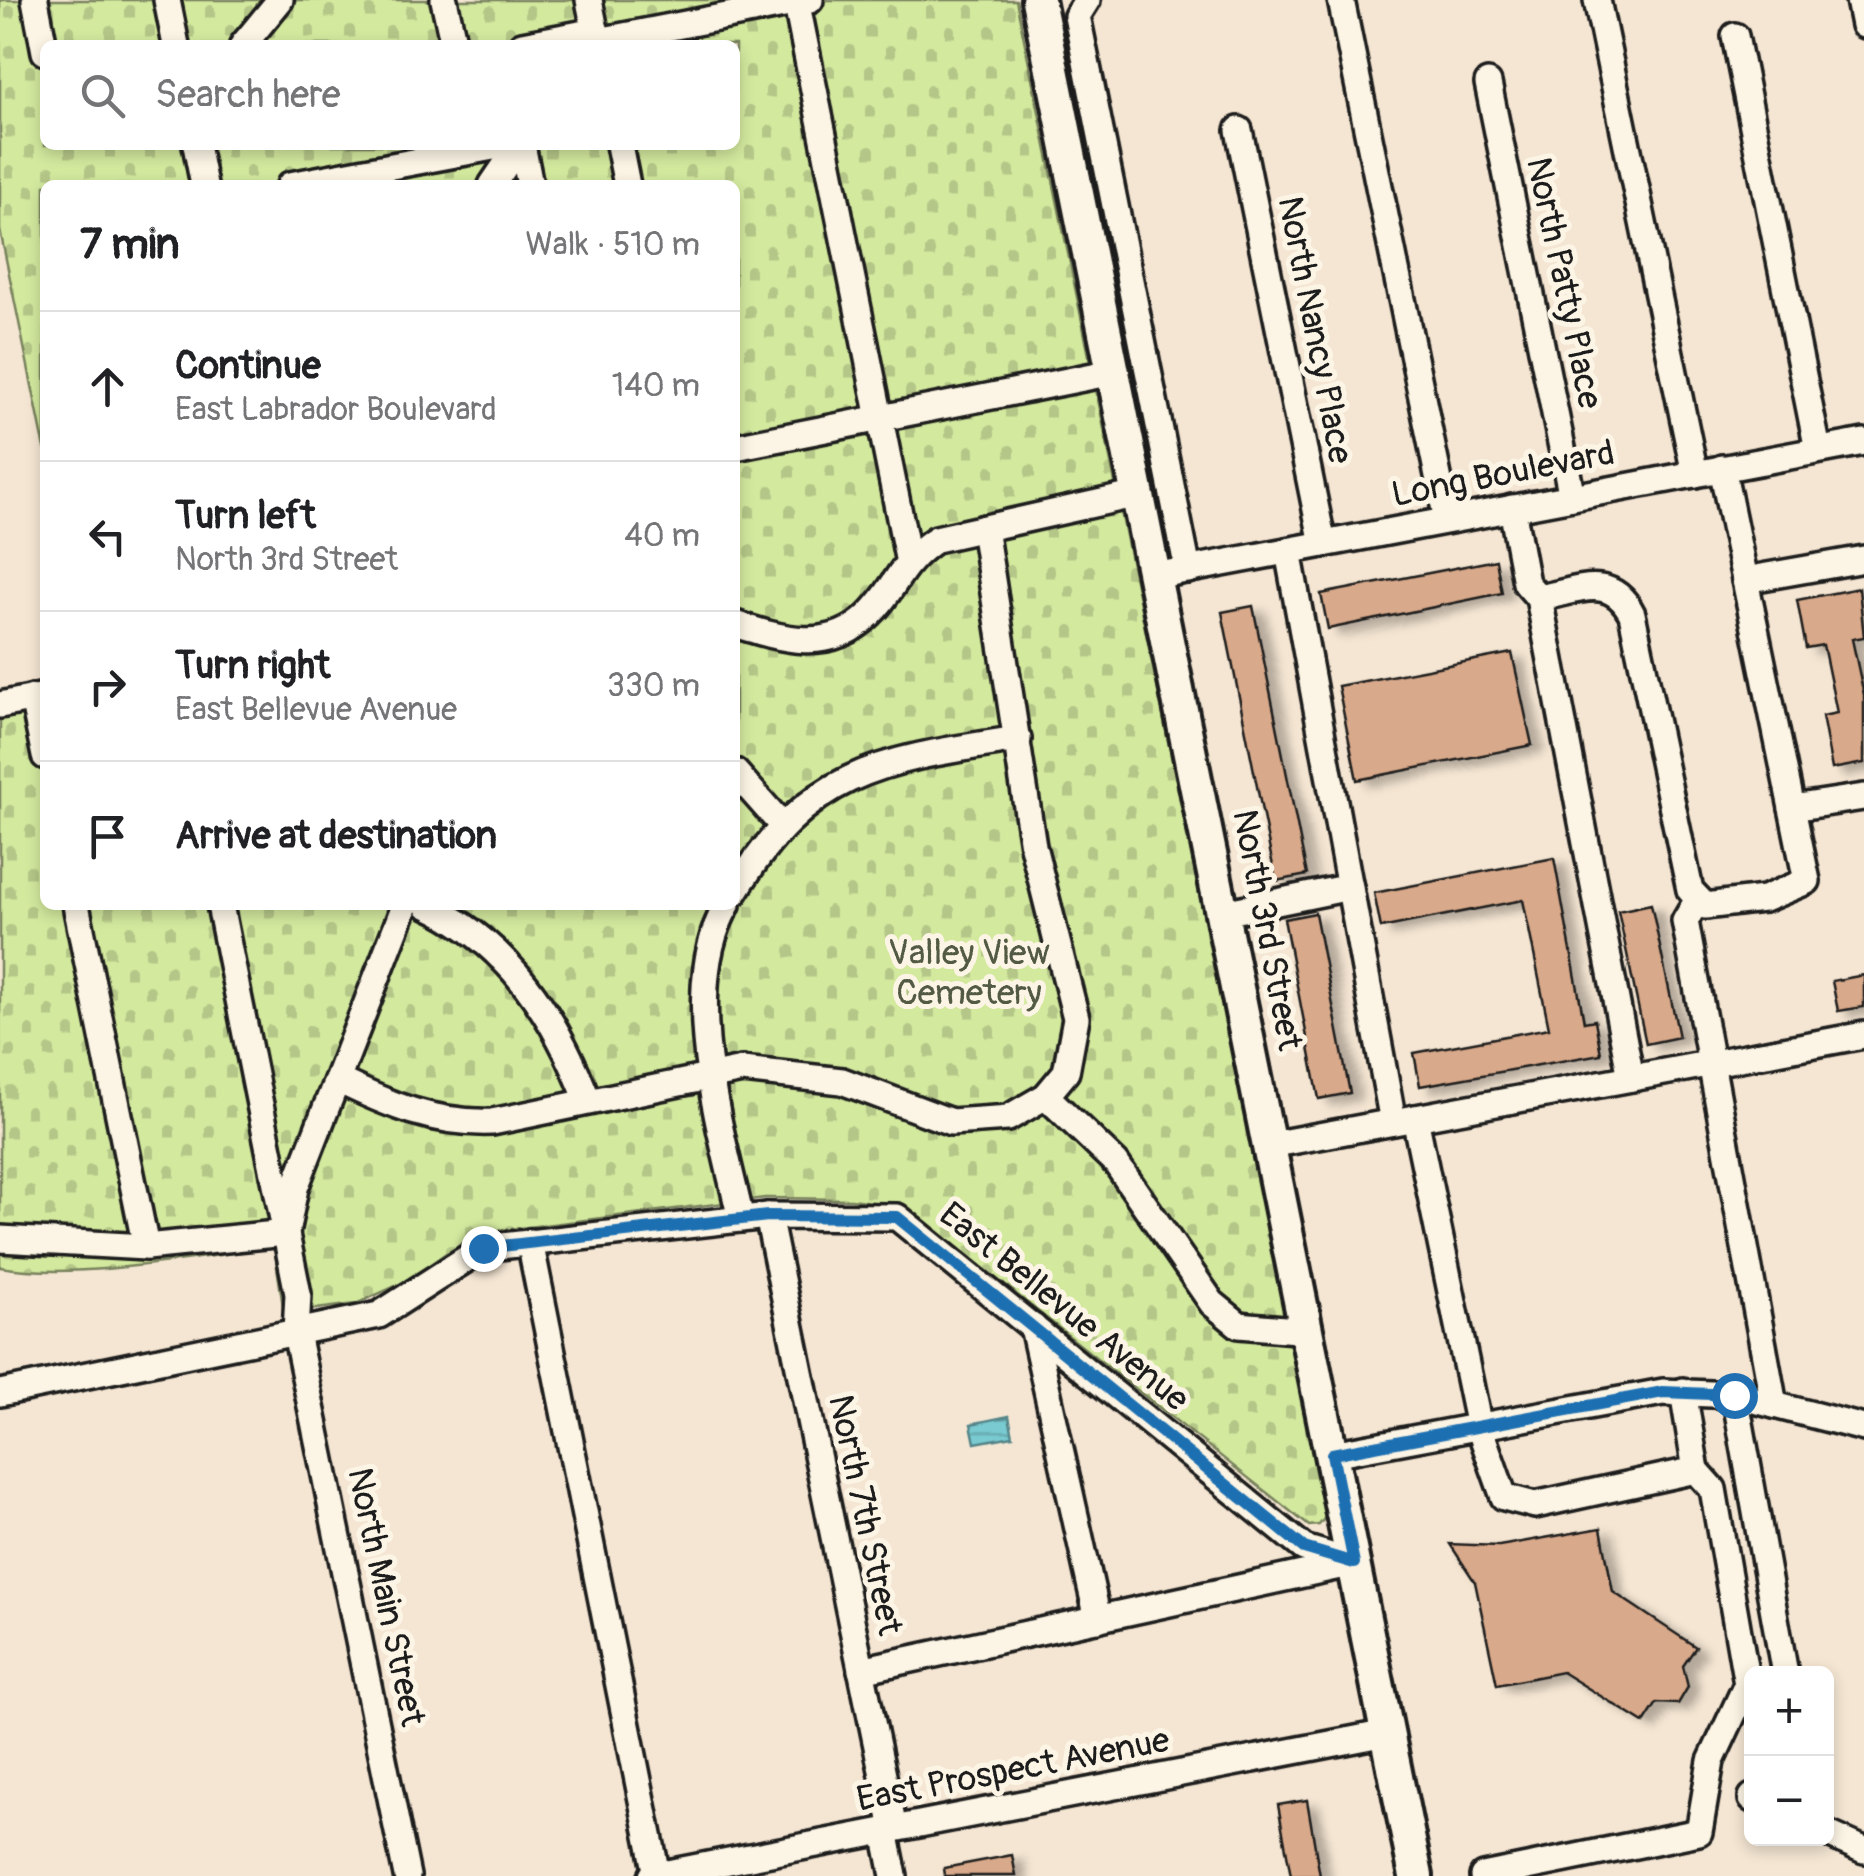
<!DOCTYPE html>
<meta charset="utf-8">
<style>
body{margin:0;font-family:Pangolin,sans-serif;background:#f6f6f6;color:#202124}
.controls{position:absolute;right:30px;bottom:30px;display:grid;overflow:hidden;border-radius:15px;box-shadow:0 5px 15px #0003}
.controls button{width:90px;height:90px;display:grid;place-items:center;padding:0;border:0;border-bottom:2px solid #e0e0e0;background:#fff;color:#202124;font:50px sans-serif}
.stop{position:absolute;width:30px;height:30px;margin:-22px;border:8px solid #1f6fb2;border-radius:50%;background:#fff}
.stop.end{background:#1f6fb2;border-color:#fff;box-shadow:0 2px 10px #0008}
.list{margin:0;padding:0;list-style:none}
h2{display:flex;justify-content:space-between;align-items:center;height:130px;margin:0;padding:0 40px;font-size:42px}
h2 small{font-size:32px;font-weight:400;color:#757577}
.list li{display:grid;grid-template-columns:65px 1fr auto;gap:30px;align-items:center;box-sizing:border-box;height:150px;padding:0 40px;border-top:2px solid #e0e0e0}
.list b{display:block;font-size:38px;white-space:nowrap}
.list p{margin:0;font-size:32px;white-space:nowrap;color:#757577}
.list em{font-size:32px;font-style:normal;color:#757577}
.icon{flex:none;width:55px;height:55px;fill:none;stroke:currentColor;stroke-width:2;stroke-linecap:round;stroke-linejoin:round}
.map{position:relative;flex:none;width:1864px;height:1876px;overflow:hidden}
.search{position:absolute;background:#fff;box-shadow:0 5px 15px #0003;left:40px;top:40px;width:700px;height:110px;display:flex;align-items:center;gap:25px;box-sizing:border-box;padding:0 35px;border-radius:15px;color:#757577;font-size:38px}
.panel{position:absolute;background:#fff;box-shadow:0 5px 15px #0003;left:40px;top:180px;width:700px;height:730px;border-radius:15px}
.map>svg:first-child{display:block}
.cemetery{fill:url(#cemetery-stones);stroke:#78825d;stroke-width:2.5;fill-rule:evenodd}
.water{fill:url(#water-rules);stroke:#548589;stroke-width:2.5}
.building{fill:#d8a98a;stroke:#1c1c1c;stroke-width:2.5;filter:url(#shadow)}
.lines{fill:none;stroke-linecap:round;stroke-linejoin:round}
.minor-casing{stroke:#1c1c1c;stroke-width:32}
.major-casing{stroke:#1c1c1c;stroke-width:40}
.minor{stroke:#fcf5e5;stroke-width:25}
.major{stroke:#fcf5e5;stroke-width:32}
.route{stroke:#1f6fb2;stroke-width:12}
.labels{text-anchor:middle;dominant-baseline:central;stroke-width:10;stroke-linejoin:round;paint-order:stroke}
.street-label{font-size:35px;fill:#1c1c1c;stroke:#fcf5e5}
.park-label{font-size:35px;fill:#535a43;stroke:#fcf5e5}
</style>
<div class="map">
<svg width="1864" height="1876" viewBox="0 0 1864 1876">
<defs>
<pattern id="cemetery-stones" width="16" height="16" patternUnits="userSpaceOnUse" patternTransform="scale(2.5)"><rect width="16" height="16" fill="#d3e99e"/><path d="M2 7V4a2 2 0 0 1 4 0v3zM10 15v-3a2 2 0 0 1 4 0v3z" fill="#b5c788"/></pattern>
<pattern id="water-rules" width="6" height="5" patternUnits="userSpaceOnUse" patternTransform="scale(2.5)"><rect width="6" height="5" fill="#79cbd1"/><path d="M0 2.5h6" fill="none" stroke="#68aeb3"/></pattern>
<filter id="shadow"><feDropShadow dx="11" dy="6" stdDeviation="5" flood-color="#0004"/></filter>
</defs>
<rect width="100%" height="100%" fill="#f5e6d3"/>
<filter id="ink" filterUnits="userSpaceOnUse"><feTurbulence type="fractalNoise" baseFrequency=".01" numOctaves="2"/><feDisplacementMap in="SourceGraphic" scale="20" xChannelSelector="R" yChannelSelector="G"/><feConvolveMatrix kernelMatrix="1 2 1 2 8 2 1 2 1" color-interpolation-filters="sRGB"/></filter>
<g filter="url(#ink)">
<path class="cemetery" d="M0,0H1016L1327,1515L1319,1525L1309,1526L925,1222L893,1205L851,1199L765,1198L494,1231L446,1253L407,1281L356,1304L284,1313L274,1247C192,1258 80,1280 0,1267V693L45,684V905H735V185H45V449L0,230ZM45,45H735V145H45Z"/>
<polygon class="water" points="1009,1416 1013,1436 975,1443 971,1424"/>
<g class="building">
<polygon points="1496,560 1502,593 1328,629 1321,594"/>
<polygon points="1859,588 1864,637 1852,639 1864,695 1864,763 1832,769 1822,716 1837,713 1823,645 1806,648 1797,600"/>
<polygon points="1253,606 1307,875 1276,881 1222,612"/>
<polygon points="1512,653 1532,745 1357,780 1338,686"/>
<polygon points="1554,858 1584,1022 1595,1020 1601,1054 1420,1086 1414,1053 1549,1028 1523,900 1381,928 1374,893"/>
<polygon points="1651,904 1679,1037 1646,1044 1618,911"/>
<polygon points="1315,913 1350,1093 1319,1099 1284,919"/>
<polygon points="1864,975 1864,1007 1838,1011 1832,981"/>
<polygon points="1601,1528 1613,1592 1696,1647 1683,1666 1688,1687 1678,1704 1657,1703 1644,1723 1562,1672 1497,1685 1475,1582 1450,1544 1499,1546"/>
<polygon points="1307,1800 1320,1876 1291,1876 1278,1805"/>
<polygon points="1012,1855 1016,1876 945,1876 944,1868"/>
</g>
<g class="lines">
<defs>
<g id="minor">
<polyline points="35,0 45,52"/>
<polyline points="167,0 176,45"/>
<polyline points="444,0 454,45"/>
<polyline points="589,0 598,45"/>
<polyline points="796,0 908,558"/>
<polyline points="1087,0 1077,16 1188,570"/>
<polyline points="1341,0 1447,520"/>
<polyline points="1597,0 1695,474"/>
<polyline points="1859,0 1864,25"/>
<polyline points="1735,36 1818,450"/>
<polyline points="598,41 810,0"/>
<polyline points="243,45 280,0"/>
<polyline points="522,45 596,31"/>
<polyline points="1488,83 1572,497"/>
<polyline points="1239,130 1323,544"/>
<polyline points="196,145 204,185"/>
<polyline points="522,145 530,185"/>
<polyline points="619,145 627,185"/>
<polyline points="290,185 504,145"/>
<polyline points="492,185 519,145"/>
<polyline points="735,447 1113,372"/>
<polyline points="1512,508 1526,583 1539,598 1631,1078"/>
<polyline points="1288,551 1393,1122"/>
<polyline points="1154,576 1864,442"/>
<polyline points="1745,580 1864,559"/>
<path d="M1539,598C1578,591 1611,572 1632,614L1690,890L1705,906L1764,899L1807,881L1722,468"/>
<path d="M735,624C781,639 830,654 869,615C898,587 896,566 936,539L1138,494"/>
<polyline points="33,698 45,756"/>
<polyline points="0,705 45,696"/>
<polyline points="735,772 781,824"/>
<polyline points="1792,808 1864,797"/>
<path d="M735,892C810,767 885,760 1018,739"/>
<polyline points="1698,899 1685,921 1774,1405"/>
<polyline points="76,905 146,1247"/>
<polyline points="220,905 298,1294 296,1333 407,1876"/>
<path d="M427,905C510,944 556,1018 588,1101"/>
<path d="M727,905C678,988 721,1131 741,1219"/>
<polyline points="1223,913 1350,887"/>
<path d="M338,1080C389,1105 435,1124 492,1122L742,1070L842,1081L951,1122L1008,1118L1046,1096L1066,1072L1076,1018L1033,846L984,528"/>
<polyline points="1046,1096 1116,1163 1212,1303 1239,1325 1307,1331"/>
<polyline points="1415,1118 1479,1427 1504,1497 1535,1505 1696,1470 1683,1391"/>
<polyline points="1270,1145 1864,1035"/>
<polyline points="768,1216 894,1829"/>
<polyline points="0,1239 146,1247 286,1233 295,1188 405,905"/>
<polyline points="530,1242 657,1875"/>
<polyline points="1033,1327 1098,1619"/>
<polyline points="0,1393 379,1315 483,1248 768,1216 897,1217 1304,1548 1354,1563"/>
<polyline points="1735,1395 1785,1674"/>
<polyline points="1332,1454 1663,1392 1735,1395 1864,1428"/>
<polyline points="861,1670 1349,1564"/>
<polyline points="1752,1797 1752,1799"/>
<polyline points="885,1831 894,1876"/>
<polyline points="1826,1833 1864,1850"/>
<polyline points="652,1876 1387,1733"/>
<polyline points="1483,1876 1699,1832 1711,1761 1747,1684 1713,1489 1696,1470"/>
</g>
<polyline id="major" points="1038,0 1416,1876"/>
</defs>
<use href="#minor" class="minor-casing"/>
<use href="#major" class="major-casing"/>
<use href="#minor" class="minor"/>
<use href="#major" class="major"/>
</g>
</g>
<g class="lines" filter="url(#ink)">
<polyline class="route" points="483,1248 768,1216 897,1217 1304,1548 1354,1563 1332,1454 1663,1392 1734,1395"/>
</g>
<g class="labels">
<g class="street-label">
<text transform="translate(1564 283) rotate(78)">North Patty Place</text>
<text transform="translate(1315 330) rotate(79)">North Nancy Place</text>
<text transform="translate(1503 474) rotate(-11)">Long Boulevard</text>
<text transform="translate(1267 930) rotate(79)">North 3rd Street</text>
<text transform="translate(1064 1307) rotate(39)">East Bellevue Avenue</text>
<text transform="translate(865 1515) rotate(78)">North 7th Street</text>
<text transform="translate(386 1597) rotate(78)">North Main Street</text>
<text transform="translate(1013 1770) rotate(-11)">East Prospect Avenue</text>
</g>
<g class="park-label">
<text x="969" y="953">Valley View<tspan x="969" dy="40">Cemetery</tspan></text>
</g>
</g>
</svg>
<div class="controls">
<button>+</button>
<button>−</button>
</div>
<div class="stop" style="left:1734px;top:1395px"></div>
<div class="stop end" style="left:483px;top:1248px"></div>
<div class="search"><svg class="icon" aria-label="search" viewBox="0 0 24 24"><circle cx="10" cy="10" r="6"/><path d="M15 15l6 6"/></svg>Search here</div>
<section class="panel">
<h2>7 min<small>Walk · 510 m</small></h2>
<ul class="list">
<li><svg class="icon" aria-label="ahead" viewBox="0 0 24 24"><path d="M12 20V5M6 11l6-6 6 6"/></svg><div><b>Continue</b><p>East Labrador Boulevard</p></div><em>140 m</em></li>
<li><svg class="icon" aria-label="left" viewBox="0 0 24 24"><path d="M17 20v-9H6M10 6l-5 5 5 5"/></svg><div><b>Turn left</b><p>North 3rd Street</p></div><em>40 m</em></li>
<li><svg class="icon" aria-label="right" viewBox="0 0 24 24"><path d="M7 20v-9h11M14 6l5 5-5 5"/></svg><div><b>Turn right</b><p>East Bellevue Avenue</p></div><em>330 m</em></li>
<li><svg class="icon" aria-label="arrive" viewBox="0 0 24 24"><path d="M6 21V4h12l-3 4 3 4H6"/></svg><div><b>Arrive at destination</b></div></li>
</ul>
</section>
</div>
